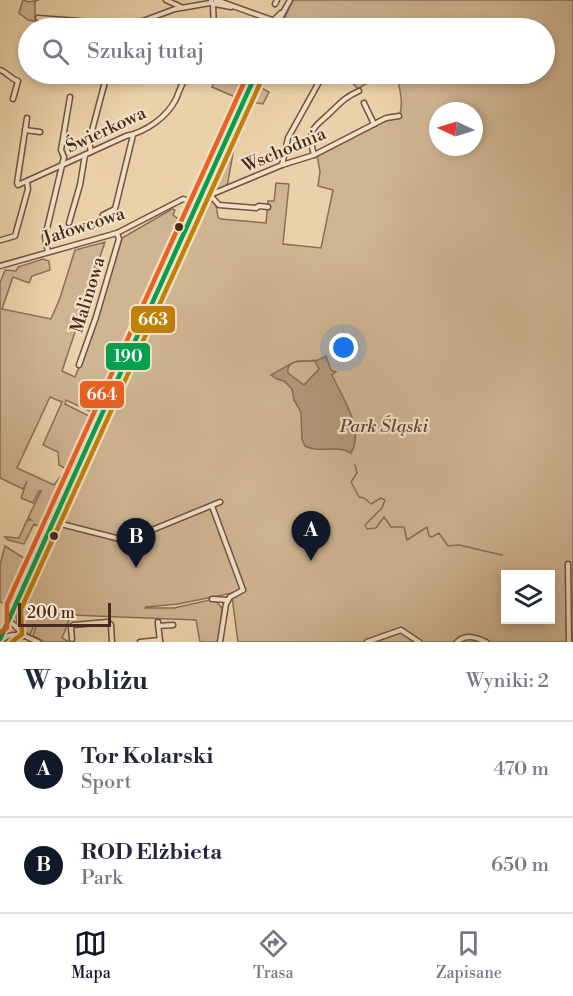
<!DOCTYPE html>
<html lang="pl">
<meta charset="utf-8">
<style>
body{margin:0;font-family:"Libre Bodoni",serif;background:#f2f2f3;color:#1f2937}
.controls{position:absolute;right:18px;bottom:18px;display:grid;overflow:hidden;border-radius:0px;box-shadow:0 3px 9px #0003}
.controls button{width:54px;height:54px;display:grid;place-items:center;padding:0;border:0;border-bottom:2px solid #e0e1e3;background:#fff;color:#1f2937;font:30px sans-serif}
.compass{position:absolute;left:429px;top:102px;width:54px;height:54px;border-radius:50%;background:#fff;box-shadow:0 3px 9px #0003;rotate:274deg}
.scale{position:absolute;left:18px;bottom:15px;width:93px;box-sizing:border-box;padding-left:6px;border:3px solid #48291d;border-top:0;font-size:16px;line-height:21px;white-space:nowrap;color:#48291d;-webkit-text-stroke:4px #f2e1c7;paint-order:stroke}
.you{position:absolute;left:344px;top:348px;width:21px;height:21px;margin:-15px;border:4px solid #fff;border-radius:50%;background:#1a73e8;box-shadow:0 0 0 9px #1a73e833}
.badge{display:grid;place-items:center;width:39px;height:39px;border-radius:50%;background:#111827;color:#fff;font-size:20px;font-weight:700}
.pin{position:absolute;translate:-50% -50px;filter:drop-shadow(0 2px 3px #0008)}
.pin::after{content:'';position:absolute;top:32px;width:21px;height:18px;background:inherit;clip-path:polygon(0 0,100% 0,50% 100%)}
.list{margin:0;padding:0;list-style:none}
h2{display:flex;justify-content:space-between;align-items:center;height:78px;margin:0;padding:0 24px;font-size:26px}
h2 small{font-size:20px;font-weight:400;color:#747a83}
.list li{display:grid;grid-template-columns:39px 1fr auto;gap:18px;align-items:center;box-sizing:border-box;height:96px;padding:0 24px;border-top:2px solid #e0e1e3}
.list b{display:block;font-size:22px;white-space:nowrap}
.list p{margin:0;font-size:20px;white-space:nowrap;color:#747a83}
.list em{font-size:20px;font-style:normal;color:#747a83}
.icon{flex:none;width:33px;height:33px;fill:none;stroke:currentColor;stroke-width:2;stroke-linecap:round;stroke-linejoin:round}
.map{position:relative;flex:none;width:573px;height:642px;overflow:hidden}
.search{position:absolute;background:#fff;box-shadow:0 3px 9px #0003;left:18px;right:18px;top:18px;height:66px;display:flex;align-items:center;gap:15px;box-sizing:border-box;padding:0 21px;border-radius:33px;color:#747a83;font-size:22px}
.sheet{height:270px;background:#fff}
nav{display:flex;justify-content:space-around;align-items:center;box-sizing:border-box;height:84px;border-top:2px solid #e0e1e3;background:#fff;font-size:16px;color:#747a83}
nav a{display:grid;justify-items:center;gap:3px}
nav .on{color:#111827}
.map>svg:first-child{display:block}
.green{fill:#cfb491;stroke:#8c6e57;stroke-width:1.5;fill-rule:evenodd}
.water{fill:#b49879;stroke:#896c54;stroke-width:1.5;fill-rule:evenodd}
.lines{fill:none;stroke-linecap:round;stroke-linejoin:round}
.stream{stroke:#896c54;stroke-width:1.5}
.minor-casing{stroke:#715340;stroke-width:7}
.minor{stroke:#f2e1c7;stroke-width:4}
.bus-1-casing{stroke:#f2e1c7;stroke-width:9}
.bus-2-casing{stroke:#f2e1c7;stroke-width:9}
.bus-3-casing{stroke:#f2e1c7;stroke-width:9}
.bus-1{stroke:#04a04e;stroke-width:4.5}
.bus-2{stroke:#c28009;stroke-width:4.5}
.bus-3{stroke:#ea6222;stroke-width:4.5}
.bus-dot{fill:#48291d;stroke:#f2e1c7;stroke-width:2}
.labels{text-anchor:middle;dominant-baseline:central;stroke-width:4.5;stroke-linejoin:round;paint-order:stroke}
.street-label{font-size:18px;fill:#48291d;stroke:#f2e1c7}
.park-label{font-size:18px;font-style:italic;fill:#634534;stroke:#f2e1c7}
.line-badge{stroke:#f2e1c7;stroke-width:2}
.badge-label{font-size:16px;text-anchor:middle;font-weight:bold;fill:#fff}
</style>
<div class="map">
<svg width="573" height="642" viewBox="0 0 573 642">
<rect width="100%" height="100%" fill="#ebd1a9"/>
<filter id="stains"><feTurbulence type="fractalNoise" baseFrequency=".00333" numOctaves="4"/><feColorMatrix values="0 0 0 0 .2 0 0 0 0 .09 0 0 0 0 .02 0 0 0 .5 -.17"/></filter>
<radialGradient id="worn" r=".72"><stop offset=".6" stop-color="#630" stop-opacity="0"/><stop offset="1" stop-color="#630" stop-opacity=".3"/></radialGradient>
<g class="green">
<polygon points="23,0 29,2 39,0 35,1 35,18 42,22 28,20 19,13"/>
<path d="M293,0H573V642H238L232,597L243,591L212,505L130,538L116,537L58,520L205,199L210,198L216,205L218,217L221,219L266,223L268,201H274L276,183L289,184L283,244L321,248L333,190L318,186L320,172L317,155L386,119L399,118C404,102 400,89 396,74H544V28H280ZM438,111H474V147H438ZM506,574H550V620H506Z"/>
<polygon points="218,74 253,74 231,123 227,122 235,97 212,87"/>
<polygon points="260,74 263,74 258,86 269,92 263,104 250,102 237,131 227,187 220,190 219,188 211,193 209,189"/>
<polygon points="341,74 381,74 358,89 346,76"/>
<polygon points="172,209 175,210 173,215 180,220 96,414 66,400 65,404 95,419 71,472 59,465 58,452 43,445 62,402 50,397 17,468 54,485 60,477 66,479 36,547 35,549 32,546 40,527 34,524 24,544 8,540 5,537 19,538 27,520 31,520 28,518 41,491 39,491 33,503 21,498 27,481 23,489 0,478 0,283 5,270 16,271 18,267 43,259 49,261 50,270 32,276 29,283 13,277 2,309 51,319 60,298 75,250 105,242 62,371 75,377 87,348 122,238"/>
<path d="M212,507L242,591L178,604L146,607L145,608H174L214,599L222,608L219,642H200L196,620L71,615L62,638L69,642H45L33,636L36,626L34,625L30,635C15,626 13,617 20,602L22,603L56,525L128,542Z"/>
<polygon points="5,546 30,562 9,606 0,602 0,565"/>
</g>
<path class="water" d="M326,356L331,370L336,372L332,375C342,397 365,429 351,453C337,444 320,454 305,446L302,439L301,412L294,400L292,389L284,381L277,379L271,375L294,362L318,360ZM298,361H315L319,369L304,385L288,373C287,365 291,363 298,361Z"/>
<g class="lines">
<polyline class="stream" points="355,465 357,473 351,482 359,497 364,498 371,504 381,498 385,500 382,508 365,525 367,529 376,528 384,517 391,527 404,527 407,540 427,527 429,536 432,537 439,533 448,546 459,545 502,555"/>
<defs>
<g id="minor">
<polyline points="166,0 181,7"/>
<polyline points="211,0 213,5 216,3 216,0 272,20"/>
<polyline points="215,4 231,7"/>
<polyline points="275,4 277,0"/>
<polyline points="213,5 214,28"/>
<polyline points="262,17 269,24"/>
<polyline points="38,18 132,25 175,9 210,3"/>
<polyline points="275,19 281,13"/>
<polyline points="269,24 273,28"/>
<polyline points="276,28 278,27 279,20 290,0"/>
<path d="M0,70C7,72 9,78 18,81L13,99"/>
<polyline points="364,103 374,124"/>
<path d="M27,118L17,183L18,185L126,136C146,132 167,117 176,99C180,90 182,81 189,74"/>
<polyline points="25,130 40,132"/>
<polyline points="91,152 89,142 107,74"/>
<path d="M314,155C306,127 315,128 332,111C341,102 347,96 359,91"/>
<polyline points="282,165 288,138 319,82 311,74"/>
<polyline points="203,193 210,195 282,165 314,155 386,118 399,116"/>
<polyline points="210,195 219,205 256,208 259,206 268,207"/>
<polyline points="103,215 115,209 133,135"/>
<polyline points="69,223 80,185 85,155"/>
<polyline points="1,240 15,236 28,189 27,182"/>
<polyline points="48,252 45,237 64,157 61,150 70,97"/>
<polyline points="0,266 117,233 183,199 198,204"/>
<polyline points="79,365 96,317 116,249 119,239 117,233"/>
<polyline points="212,506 243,590 230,597 226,604 220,642"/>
<polyline points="53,522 120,539 130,539 220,502"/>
<polyline points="568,564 569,642"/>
<polyline points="212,599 228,600"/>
<polyline points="158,622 160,642"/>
<polyline points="13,624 25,636 38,642"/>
<polyline points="158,626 173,625"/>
<polyline points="0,639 256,74"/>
<polyline points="72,639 71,628 73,625 108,622 111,625 112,642"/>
<path d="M1,641C9,634 13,634 24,636"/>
<polyline points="140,642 160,640"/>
<polyline points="367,642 401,630 419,642"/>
<path d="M457,642C466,634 476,637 486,642"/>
</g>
</defs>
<use href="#minor" class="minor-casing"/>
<use href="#minor" class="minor"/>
<defs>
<polyline id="bus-1" points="0,639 256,74"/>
<polyline id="bus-2" points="12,642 22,634 21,609 263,77"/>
<polyline id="bus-3" points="0,632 7,628 7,604 248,74"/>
</defs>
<use href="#bus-1" class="bus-1-casing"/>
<use href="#bus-2" class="bus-2-casing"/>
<use href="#bus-3" class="bus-3-casing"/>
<use href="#bus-1" class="bus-1"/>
<use href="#bus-2" class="bus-2"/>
<use href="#bus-3" class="bus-3"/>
</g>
<g class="bus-dot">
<circle cx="179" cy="227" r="5"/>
<circle cx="54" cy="536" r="5"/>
</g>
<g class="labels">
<g class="street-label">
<text transform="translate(106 130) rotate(-25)">Świerkowa</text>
<text transform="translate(284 150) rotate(-23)">Wschodnia</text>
<text transform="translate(84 226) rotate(-18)">Jałowcowa</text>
<text transform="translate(88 295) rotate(-73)">Malinowa</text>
</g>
<g class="park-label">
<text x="384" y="426">Park Śląski</text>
</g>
</g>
<g class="line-badge">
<rect x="130" y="305" width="46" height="29" rx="6" fill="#c28009"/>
<rect x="105" y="342" width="46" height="29" rx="6" fill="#04a04e"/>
<rect x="79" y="380" width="46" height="29" rx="6" fill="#ea6222"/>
</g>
<g class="badge-label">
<text x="153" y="325">663</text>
<text x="128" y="362">190</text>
<text x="102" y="400">664</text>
</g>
<rect width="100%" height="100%" filter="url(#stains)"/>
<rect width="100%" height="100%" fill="url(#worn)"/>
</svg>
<div class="controls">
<button><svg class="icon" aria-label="layers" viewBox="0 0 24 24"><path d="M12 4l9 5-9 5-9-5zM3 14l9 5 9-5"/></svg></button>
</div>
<svg class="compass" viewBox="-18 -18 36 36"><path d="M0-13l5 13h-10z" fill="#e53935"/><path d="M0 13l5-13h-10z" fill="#747a83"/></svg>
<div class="scale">200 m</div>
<div class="you"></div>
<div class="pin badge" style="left:311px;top:561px">A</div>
<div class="pin badge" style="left:136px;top:568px">B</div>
<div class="search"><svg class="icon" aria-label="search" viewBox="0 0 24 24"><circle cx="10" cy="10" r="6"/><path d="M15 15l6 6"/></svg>Szukaj tutaj</div>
</div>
<section class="sheet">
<h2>W pobliżu<small>Wyniki: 2</small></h2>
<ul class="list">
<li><span class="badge">A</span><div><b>Tor Kolarski</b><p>Sport</p></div><em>470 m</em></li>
<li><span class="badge">B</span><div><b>ROD Elżbieta</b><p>Park</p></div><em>650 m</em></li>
</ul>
</section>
<nav>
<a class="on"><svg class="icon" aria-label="map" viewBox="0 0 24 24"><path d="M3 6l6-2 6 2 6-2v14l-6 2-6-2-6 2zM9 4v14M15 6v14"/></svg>Mapa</a>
<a><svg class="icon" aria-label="directions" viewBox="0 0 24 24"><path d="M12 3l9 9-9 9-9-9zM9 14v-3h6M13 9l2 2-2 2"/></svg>Trasa</a>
<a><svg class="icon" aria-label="saved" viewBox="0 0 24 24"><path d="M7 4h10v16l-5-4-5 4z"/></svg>Zapisane</a>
</nav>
